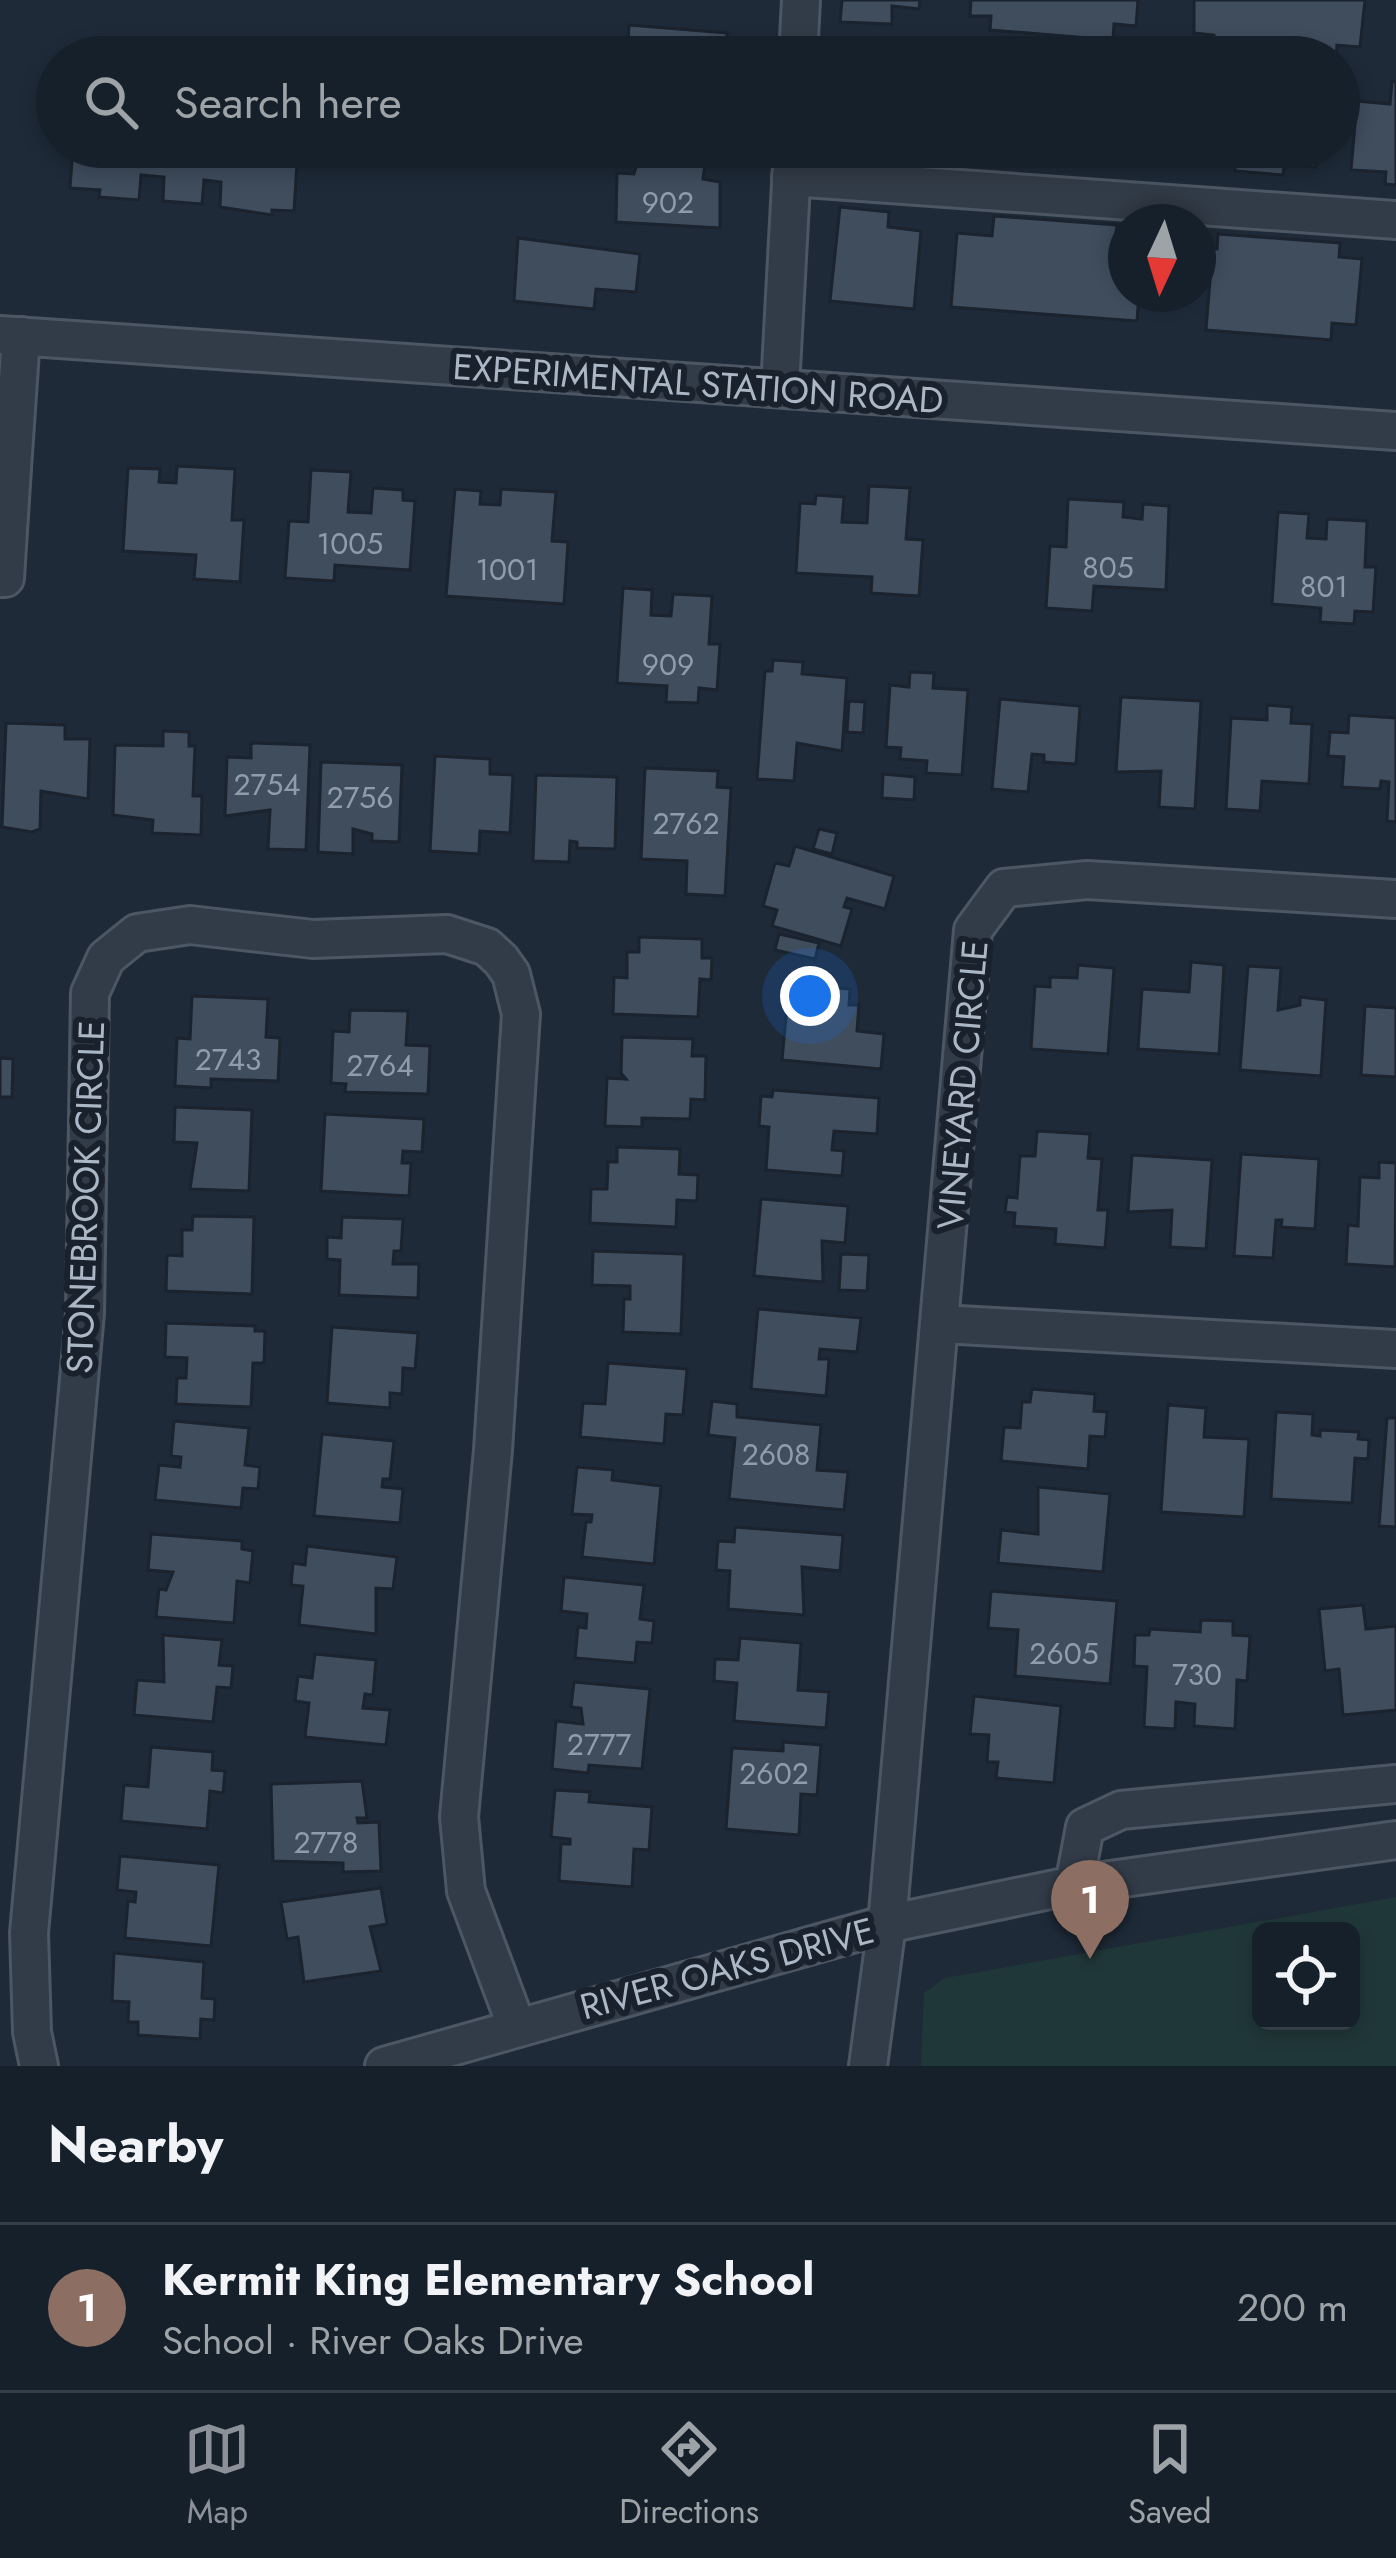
<!DOCTYPE html>
<meta charset="utf-8">
<style>
body{margin:0;font-family:Jost,sans-serif;background:#232d36;color:#f1f3f6}
.controls{position:absolute;right:36px;bottom:36px;display:grid;overflow:hidden;border-radius:18px;box-shadow:0 6px 18px #0003}
.controls button{width:108px;height:108px;display:grid;place-items:center;padding:0;border:0;border-bottom:3px solid #353e47;background:#16202a;color:#f1f3f6;font:60px sans-serif}
.compass{position:absolute;left:1108px;top:204px;width:108px;height:108px;border-radius:50%;background:#16202a;box-shadow:0 6px 18px #0003;rotate:184deg}
.you{position:absolute;left:810px;top:996px;width:42px;height:42px;margin:-30px;border:9px solid #fff;border-radius:50%;background:#1a73e8;box-shadow:0 0 0 18px #1a73e833}
.badge{display:grid;place-items:center;width:78px;height:78px;border-radius:50%;background:#8c9099;color:#fff;font-size:39px;font-weight:700}
.pin{position:absolute;translate:-50% -99px;filter:drop-shadow(0 3px 6px #0008)}
.pin::after{content:'';position:absolute;top:63px;width:42px;height:36px;background:inherit;clip-path:polygon(0 0,100% 0,50% 100%)}
.list{margin:0;padding:0;list-style:none}
h2{display:flex;justify-content:space-between;align-items:center;height:156px;margin:0;padding:0 48px;font-size:51px}
h2 small{font-size:39px;font-weight:400;color:#9ea3a8}
.list li{display:grid;grid-template-columns:78px 1fr auto;gap:36px;align-items:center;box-sizing:border-box;height:168px;padding:0 48px;border-top:3px solid #353e47}
.list b{display:block;font-size:45px;white-space:nowrap}
.list p{margin:0;font-size:39px;white-space:nowrap;color:#9ea3a8}
.list em{font-size:39px;font-style:normal;color:#9ea3a8}
.icon{flex:none;width:66px;height:66px;fill:none;stroke:currentColor;stroke-width:2;stroke-linecap:round;stroke-linejoin:round}
.map{position:relative;flex:none;width:1396px;height:2066px;overflow:hidden}
.search{position:absolute;background:#16202a;box-shadow:0 6px 18px #0003;left:36px;right:36px;top:36px;height:132px;display:flex;align-items:center;gap:30px;box-sizing:border-box;padding:0 42px;border-radius:66px;color:#9ea3a8;font-size:45px}
.sheet{height:324px;background:#16202a}
nav{display:flex;justify-content:space-around;align-items:center;box-sizing:border-box;height:168px;border-top:3px solid #353e47;background:#16202a;font-size:33px;color:#9ea3a8}
nav a{display:grid;justify-items:center;gap:6px}
nav .on{color:#8c9099}
.map>svg:first-child{display:block}
.green{fill:#203739;fill-rule:evenodd}
.building{fill:#3f4d5d;stroke:#1a232e;stroke-width:3}
.lines{fill:none;stroke-linecap:round;stroke-linejoin:round}
.minor-casing{stroke:#4d5763;stroke-width:42}
.minor{stroke:#323c48;stroke-width:36}
.labels{text-anchor:middle;dominant-baseline:central;stroke-width:12;stroke-linejoin:round;paint-order:stroke}
.number-label{font-size:30px;fill:#919cab}
.street-label{font-size:36px;fill:#acb7c5;stroke:#18212c}
</style>
<div class="map">
<svg width="1396" height="2066" viewBox="0 0 1396 2066">
<rect width="100%" height="100%" fill="#1e2a38"/>
<path class="green" d="M1396,1897V2066H921L924,1993L945,1978ZM1261,1931H1351V2021H1261Z"/>
<g class="building">
<polygon points="842,0 920,0 919,9 892,6 892,24 840,22"/>
<polygon points="971,0 1138,0 1136,26 1114,24 1113,40 990,30 991,16 970,16"/>
<polygon points="1194,0 1365,0 1360,47 1337,45 1336,57 1215,50 1214,35 1194,33"/>
<polygon points="629,25 727,33 726,57 627,57"/>
<polygon points="1392,81 1396,82 1396,185 1385,184 1386,172 1351,170 1357,101 1390,104"/>
<polygon points="73,147 298,147 294,211 272,210 272,215 220,207 221,182 204,180 202,204 163,201 164,177 141,175 139,200 99,197 100,190 70,188"/>
<polygon points="642,147 707,150 703,179 720,182 720,228 616,222 617,173 634,174"/>
<polygon points="1237,147 1317,147 1316,167 1284,165 1283,175 1235,171"/>
<polygon points="840,207 889,212 888,227 921,231 914,309 830,301"/>
<polygon points="994,216 1117,225 1115,242 1126,243 1126,294 1139,294 1137,321 951,307 957,233 992,236"/>
<polygon points="1218,234 1340,243 1339,257 1362,259 1356,325 1332,323 1331,340 1206,330 1210,280 1198,279 1198,248 1217,249"/>
<polygon points="518,238 640,254 636,292 596,289 594,309 514,301"/>
<polygon points="177,466 235,469 232,520 244,520 240,582 194,579 196,555 123,551 128,468 160,469 159,482 176,483"/>
<polygon points="311,470 351,472 348,512 371,513 373,488 403,490 403,500 415,501 410,570 335,565 334,581 285,578 289,521 308,522"/>
<polygon points="869,486 910,488 906,539 923,540 919,596 871,593 872,577 796,573 800,503 815,504 816,495 844,497 842,522 867,523"/>
<polygon points="455,489 481,491 480,504 500,505 501,489 556,492 552,541 568,542 564,604 446,596"/>
<polygon points="1068,499 1124,502 1123,517 1142,519 1143,504 1169,506 1166,590 1094,586 1092,611 1046,608 1050,546 1066,547"/>
<polygon points="1278,512 1309,514 1307,538 1326,539 1327,519 1367,521 1365,567 1376,567 1373,612 1355,611 1354,624 1320,622 1321,608 1272,604"/>
<polygon points="623,588 652,590 651,615 671,616 673,594 712,596 709,644 720,644 717,690 699,688 698,703 666,702 667,686 617,683"/>
<polygon points="773,660 803,662 802,674 847,678 842,751 797,743 794,781 757,779 765,671 772,671"/>
<polygon points="910,672 934,673 933,688 968,690 962,775 926,773 927,761 900,759 901,748 886,747 890,685 909,687"/>
<polygon points="1121,697 1201,701 1195,809 1159,807 1161,771 1116,772"/>
<polygon points="1000,699 1080,706 1076,764 1044,762 1044,755 1032,754 1028,792 992,789"/>
<polygon points="849,701 865,702 863,733 847,732"/>
<polygon points="1267,705 1292,707 1291,723 1312,724 1309,784 1262,781 1260,811 1226,809 1231,718 1267,720"/>
<polygon points="1349,715 1396,718 1396,822 1387,821 1389,782 1381,781 1380,789 1342,787 1344,757 1328,756 1330,732 1348,733"/>
<polygon points="6,723 65,725 65,739 90,739 88,799 41,791 40,829 32,832 2,827"/>
<polygon points="163,731 189,732 189,746 195,746 193,796 202,796 201,835 152,833 153,820 113,815 115,745 163,746"/>
<polygon points="251,743 310,745 306,850 268,849 270,810 225,816 227,757 251,758"/>
<polygon points="435,756 490,759 490,774 513,775 510,833 480,831 479,854 430,851"/>
<polygon points="321,762 402,765 399,842 372,841 372,834 353,829 353,854 318,852"/>
<polygon points="645,768 718,771 717,787 731,788 725,896 686,894 687,861 641,859"/>
<polygon points="883,774 915,777 914,800 882,798"/>
<polygon points="536,775 617,777 615,849 577,848 577,842 570,841 569,862 533,861"/>
<polygon points="819,829 837,833 832,854 813,849"/>
<polygon points="795,846 894,876 885,909 847,898 844,907 852,909 841,946 772,926 777,910 763,906 775,863 789,866"/>
<polygon points="779,934 819,943 815,959 775,950"/>
<polygon points="639,937 702,939 702,958 712,958 711,980 700,979 698,1017 613,1014 614,977 627,978 627,952 639,952"/>
<polygon points="1191,962 1224,965 1219,1054 1138,1049 1142,989 1189,992"/>
<polygon points="1078,965 1114,968 1108,1054 1031,1049 1035,986 1050,987 1050,977 1077,978"/>
<polygon points="1248,966 1281,968 1278,1010 1300,1005 1300,997 1326,1000 1321,1076 1240,1070"/>
<polygon points="789,984 850,989 849,1005 859,1005 857,1031 884,1034 881,1069 782,1060"/>
<polygon points="192,996 268,999 266,1037 280,1038 278,1081 211,1079 211,1088 175,1086 177,1038 190,1039"/>
<polygon points="1365,1006 1396,1008 1396,1077 1361,1075"/>
<polygon points="350,1010 408,1011 406,1045 430,1046 428,1094 345,1092 346,1084 331,1083 333,1031 349,1032"/>
<polygon points="622,1037 693,1039 692,1056 706,1056 705,1100 691,1099 690,1119 642,1118 642,1127 605,1126 607,1078 626,1079 621,1073"/>
<polygon points="0,1058 13,1059 12,1097 0,1097"/>
<polygon points="773,1090 879,1098 877,1134 834,1131 832,1150 844,1151 842,1176 766,1170 769,1127 759,1126 761,1096 772,1097"/>
<polygon points="175,1107 252,1110 249,1191 190,1189 197,1143 174,1142"/>
<polygon points="325,1114 424,1119 422,1152 403,1151 402,1163 411,1163 409,1196 321,1191"/>
<polygon points="1037,1131 1090,1134 1088,1158 1102,1159 1098,1210 1108,1210 1105,1248 1055,1244 1056,1229 1014,1226 1015,1213 1005,1212 1007,1197 1017,1198 1020,1156 1035,1156"/>
<polygon points="617,1147 680,1149 679,1174 698,1175 697,1201 677,1200 676,1227 590,1223 591,1189 607,1189 608,1162 617,1162"/>
<polygon points="1241,1154 1319,1159 1315,1229 1281,1227 1282,1220 1276,1220 1273,1258 1234,1256"/>
<polygon points="1132,1155 1212,1160 1206,1249 1170,1247 1172,1210 1128,1212"/>
<polygon points="1379,1162 1396,1163 1395,1267 1346,1264 1348,1225 1358,1226 1360,1177 1379,1178"/>
<polygon points="761,1199 848,1206 845,1243 822,1241 823,1282 754,1276"/>
<polygon points="193,1216 254,1217 252,1294 166,1291 167,1255 182,1256 182,1230 192,1230"/>
<polygon points="342,1217 403,1219 401,1251 394,1251 393,1264 419,1264 418,1298 339,1295 340,1260 327,1259 327,1237 341,1238"/>
<polygon points="593,1251 684,1254 681,1334 623,1332 624,1299 630,1299 630,1286 592,1285"/>
<polygon points="841,1254 869,1255 867,1291 839,1290"/>
<polygon points="758,1309 861,1318 857,1352 820,1349 819,1359 829,1359 826,1396 751,1389"/>
<polygon points="166,1323 255,1326 255,1331 265,1331 264,1363 253,1363 251,1407 176,1404 177,1378 186,1378 187,1358 165,1357"/>
<polygon points="332,1327 418,1333 415,1369 403,1368 402,1394 390,1393 390,1408 327,1403"/>
<polygon points="608,1363 687,1369 683,1415 666,1414 664,1444 580,1437 583,1403 605,1404"/>
<polygon points="1032,1389 1095,1394 1094,1411 1107,1412 1105,1437 1090,1436 1088,1469 1001,1461 1004,1427 1020,1428 1022,1402 1030,1402"/>
<polygon points="712,1401 737,1404 737,1417 821,1425 817,1470 848,1472 844,1510 729,1499 735,1438 708,1435"/>
<polygon points="1168,1405 1206,1408 1204,1437 1249,1439 1244,1517 1161,1512"/>
<polygon points="1276,1412 1313,1414 1312,1435 1320,1436 1320,1430 1359,1432 1358,1439 1369,1440 1368,1459 1355,1458 1352,1503 1271,1499"/>
<polygon points="1387,1418 1396,1418 1396,1527 1379,1526"/>
<polygon points="174,1421 249,1428 245,1465 260,1467 258,1489 243,1488 241,1508 155,1500 159,1465 180,1467 181,1457 171,1456"/>
<polygon points="322,1434 394,1441 390,1479 383,1479 382,1487 403,1489 400,1523 314,1516"/>
<polygon points="577,1467 613,1470 612,1480 661,1486 654,1564 582,1557 586,1522 591,1522 592,1515 572,1514"/>
<polygon points="1038,1487 1110,1494 1103,1572 998,1563 1001,1530 1038,1534"/>
<polygon points="735,1527 843,1535 840,1571 802,1567 804,1615 728,1609 730,1571 716,1570 718,1541 734,1542"/>
<polygon points="151,1534 242,1541 242,1549 253,1551 250,1583 237,1581 234,1623 156,1617 159,1589 166,1590 173,1572 148,1570"/>
<polygon points="307,1546 397,1557 393,1589 376,1588 376,1634 299,1625 303,1586 291,1585 293,1563 305,1565"/>
<polygon points="564,1577 644,1585 640,1619 654,1621 652,1643 637,1642 635,1663 575,1658 578,1627 586,1628 587,1614 561,1611"/>
<polygon points="991,1591 1117,1601 1110,1684 1015,1676 1018,1630 988,1628"/>
<polygon points="1363,1605 1366,1629 1396,1626 1396,1710 1343,1715 1339,1669 1325,1671 1319,1609"/>
<polygon points="1201,1620 1233,1621 1233,1635 1250,1636 1247,1681 1237,1680 1235,1729 1194,1726 1195,1704 1176,1702 1175,1729 1144,1727 1147,1667 1134,1666 1135,1635 1149,1635 1150,1629 1200,1632"/>
<polygon points="163,1635 222,1640 219,1665 233,1666 231,1688 217,1687 213,1722 134,1715 137,1680 164,1682"/>
<polygon points="740,1638 801,1643 798,1690 829,1692 826,1728 734,1721 737,1683 714,1681 715,1659 738,1660"/>
<polygon points="315,1654 376,1660 373,1695 365,1694 363,1708 390,1710 386,1745 305,1737 309,1703 295,1701 298,1676 312,1678"/>
<polygon points="574,1682 650,1689 642,1769 589,1765 588,1773 552,1769 556,1721 583,1724 581,1708 571,1707"/>
<polygon points="974,1696 1061,1706 1054,1783 996,1778 998,1762 987,1762 989,1735 970,1734"/>
<polygon points="783,1742 821,1745 817,1795 801,1794 799,1835 726,1829 732,1748 783,1751"/>
<polygon points="151,1747 213,1752 212,1770 225,1771 223,1793 210,1791 207,1829 121,1821 124,1785 148,1787"/>
<polygon points="362,1781 367,1818 357,1818 358,1823 379,1822 381,1871 343,1872 343,1863 273,1861 271,1784"/>
<polygon points="555,1790 590,1792 589,1802 652,1807 649,1850 634,1849 632,1887 559,1881 561,1844 570,1844 570,1839 551,1837"/>
<polygon points="120,1856 219,1865 211,1946 125,1938 128,1901 135,1902 136,1892 117,1890"/>
<polygon points="381,1888 387,1924 370,1927 381,1971 304,1982 298,1937 287,1939 281,1902"/>
<polygon points="114,1953 204,1962 202,1998 215,1999 214,2020 201,2019 200,2039 138,2035 138,2022 128,2022 129,2002 112,2001"/>
</g>
<g class="lines">
<defs>
<g id="minor">
<polyline points="798,57 801,0"/>
<polyline points="791,177 1396,220"/>
<polyline points="0,335 1396,431"/>
<polyline points="780,388 793,147"/>
<polyline points="0,467 12,468 21,336"/>
<polyline points="0,578 5,578 12,468"/>
<polyline points="941,1324 1396,1349"/>
<polyline points="1074,1885 1085,1827 1121,1810 1396,1784"/>
<polyline points="39,2066 32,2032 29,1933 85,1313 90,993 106,958 137,933 190,925 313,939 447,934 487,947 501,960 511,974 521,1014 493,1450 459,1817 466,1891 516,2025"/>
<polyline points="384,2066 887,1924 1074,1885 1396,1840"/>
<polyline points="868,2066 887,1924 973,930 1004,888 1087,880 1396,899"/>
</g>
</defs>
<use href="#minor" class="minor-casing"/>
<use href="#minor" class="minor"/>
</g>
<g class="labels">
<g class="number-label">
<text x="668" y="202">902</text>
<text x="350" y="543">1005</text>
<text x="1108" y="567">805</text>
<text x="507" y="569">1001</text>
<text x="1324" y="586">801</text>
<text x="668" y="664">909</text>
<text x="267" y="784">2754</text>
<text x="360" y="797">2756</text>
<text x="686" y="823">2762</text>
<text x="228" y="1059">2743</text>
<text x="380" y="1065">2764</text>
<text x="776" y="1454">2608</text>
<text x="1064" y="1653">2605</text>
<text x="1197" y="1674">730</text>
<text x="599" y="1744">2777</text>
<text x="774" y="1773">2602</text>
<text x="326" y="1842">2778</text>
</g>
<g class="street-label">
<text transform="translate(698 383) rotate(4)">EXPERIMENTAL STATION ROAD</text>
<text transform="translate(962 1085) rotate(-85)">VINEYARD CIRCLE</text>
<text transform="translate(85 1197) rotate(-88)">STONEBROOK CIRCLE</text>
<text transform="translate(727 1968) rotate(-15)">RIVER OAKS DRIVE</text>
</g>
</g>
</svg>
<div class="controls">
<button><svg class="icon" aria-label="locate" viewBox="0 0 24 24"><circle cx="12" cy="12" r="6"/><path d="M12 2v4M12 18v4M2 12h4M18 12h4"/></svg></button>
</div>
<svg class="compass" viewBox="-18 -18 36 36"><path d="M0-13l5 13h-10z" fill="#e53935"/><path d="M0 13l5-13h-10z" fill="#9ea3a8"/></svg>
<div class="you"></div>
<div class="pin badge" style="left:1090px;top:1959px;background:#8d6e63">1</div>
<div class="search"><svg class="icon" aria-label="search" viewBox="0 0 24 24"><circle cx="10" cy="10" r="6"/><path d="M15 15l6 6"/></svg>Search here</div>
</div>
<section class="sheet">
<h2>Nearby<small></small></h2>
<ul class="list">
<li><span class="badge" style="background:#8d6e63">1</span><div><b>Kermit King Elementary School</b><p>School · River Oaks Drive</p></div><em>200 m</em></li>
</ul>
</section>
<nav>
<a class="on"><svg class="icon" aria-label="map" viewBox="0 0 24 24"><path d="M3 6l6-2 6 2 6-2v14l-6 2-6-2-6 2zM9 4v14M15 6v14"/></svg>Map</a>
<a><svg class="icon" aria-label="directions" viewBox="0 0 24 24"><path d="M12 3l9 9-9 9-9-9zM9 14v-3h6M13 9l2 2-2 2"/></svg>Directions</a>
<a><svg class="icon" aria-label="saved" viewBox="0 0 24 24"><path d="M7 4h10v16l-5-4-5 4z"/></svg>Saved</a>
</nav>
